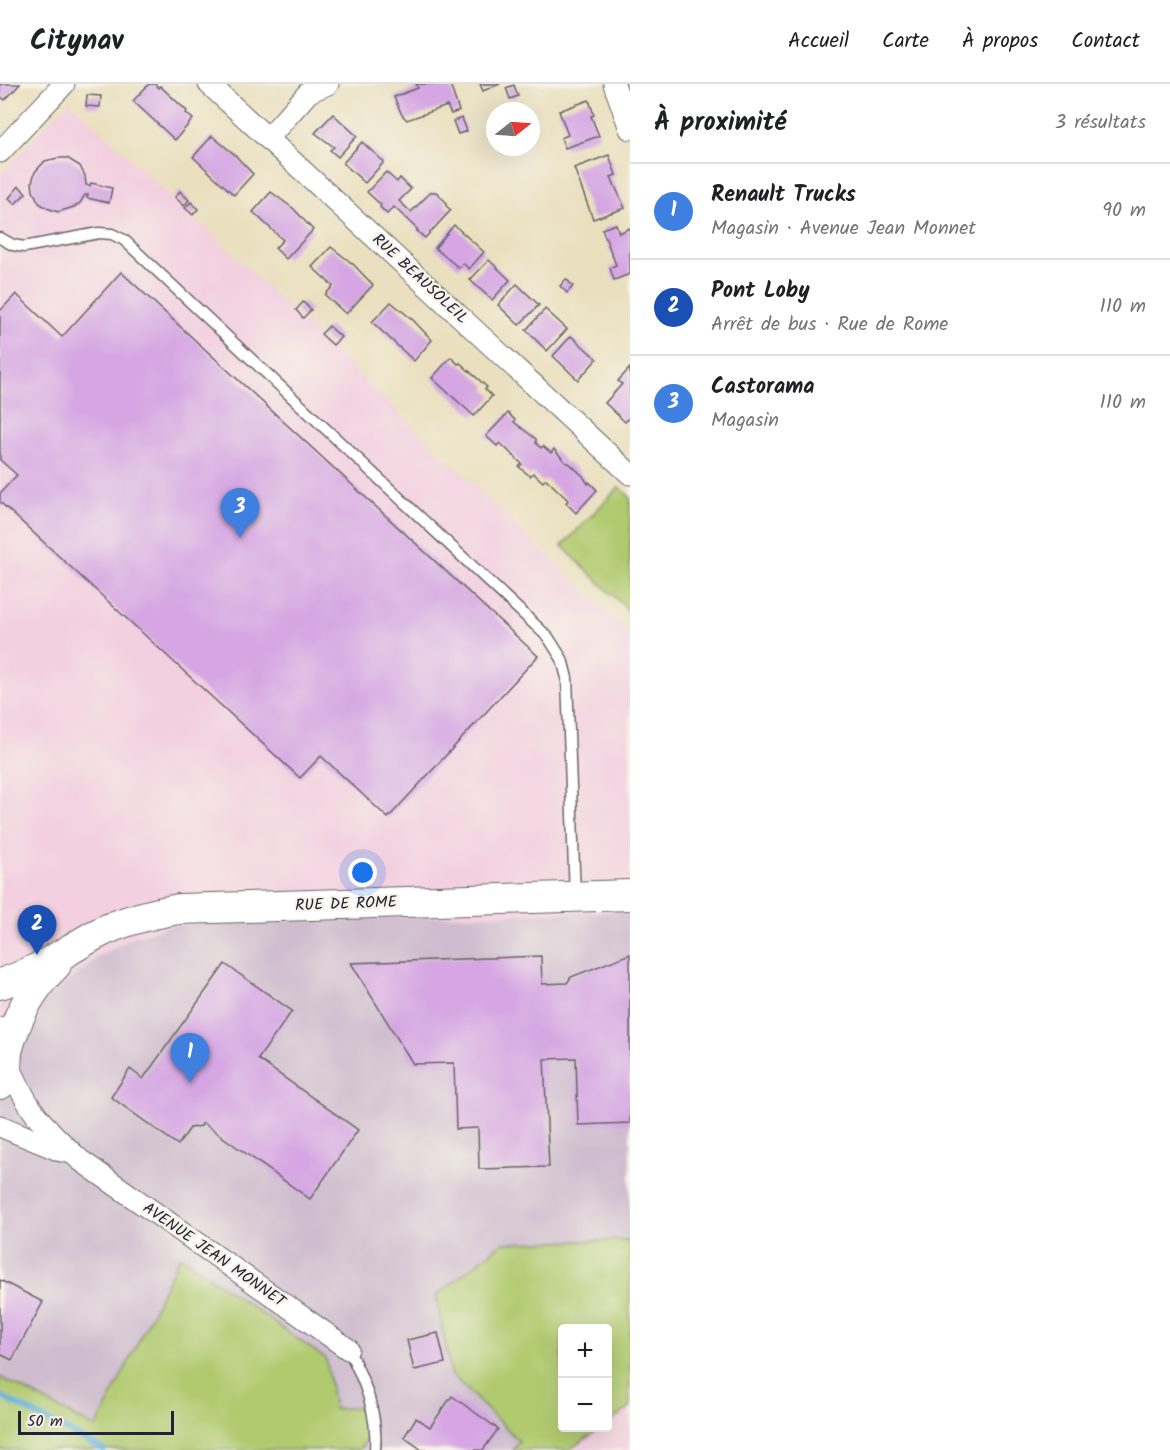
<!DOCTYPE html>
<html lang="fr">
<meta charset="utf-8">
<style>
body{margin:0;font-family:Kalam,sans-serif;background:#f2f2f2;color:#202124}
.controls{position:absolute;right:18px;bottom:18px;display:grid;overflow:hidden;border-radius:6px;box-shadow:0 6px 24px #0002}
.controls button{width:54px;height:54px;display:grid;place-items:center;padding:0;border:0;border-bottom:2px solid #e0e0e0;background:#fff;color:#202124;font:30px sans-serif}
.compass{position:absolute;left:486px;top:18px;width:54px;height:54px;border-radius:50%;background:#fff;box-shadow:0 6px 24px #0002;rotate:73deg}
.scale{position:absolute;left:18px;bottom:15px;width:156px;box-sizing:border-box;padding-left:6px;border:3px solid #22223b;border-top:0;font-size:16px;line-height:21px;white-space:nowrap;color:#22223b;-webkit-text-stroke:4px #f7f3e8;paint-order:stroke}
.you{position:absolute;left:363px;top:789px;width:21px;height:21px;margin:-15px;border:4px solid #fff;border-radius:50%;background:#1a73e8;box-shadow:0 0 0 9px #1a73e833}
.badge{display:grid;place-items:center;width:39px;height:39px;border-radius:50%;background:#1a73e8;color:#fff;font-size:20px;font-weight:700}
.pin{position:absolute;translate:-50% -50px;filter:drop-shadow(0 2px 3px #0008)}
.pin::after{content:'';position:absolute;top:32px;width:21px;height:18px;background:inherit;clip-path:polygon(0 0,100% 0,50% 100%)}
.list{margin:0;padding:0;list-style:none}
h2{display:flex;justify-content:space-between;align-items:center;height:78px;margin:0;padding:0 24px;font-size:26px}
h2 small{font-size:20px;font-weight:400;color:#757577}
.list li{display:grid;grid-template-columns:39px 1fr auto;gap:18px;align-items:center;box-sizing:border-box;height:96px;padding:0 24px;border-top:2px solid #e0e0e0}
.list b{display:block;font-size:22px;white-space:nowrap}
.list p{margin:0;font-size:20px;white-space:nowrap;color:#757577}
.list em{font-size:20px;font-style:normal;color:#757577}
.map{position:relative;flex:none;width:630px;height:1366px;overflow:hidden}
header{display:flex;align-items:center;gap:36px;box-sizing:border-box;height:84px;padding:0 30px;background:#fff;border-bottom:2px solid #e0e0e0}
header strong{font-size:28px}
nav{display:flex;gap:33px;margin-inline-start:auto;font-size:21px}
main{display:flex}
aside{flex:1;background:#fff}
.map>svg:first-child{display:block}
.built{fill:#f3cfe0}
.industrial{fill:#cfbdcf}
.green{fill:#b1ca70;stroke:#6a7656;stroke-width:1.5}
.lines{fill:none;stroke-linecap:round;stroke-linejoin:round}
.stream{stroke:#5bacd6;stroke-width:6}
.building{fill:#d5a6e3}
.lane-casing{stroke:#686469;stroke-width:13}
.street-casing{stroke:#686469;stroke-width:23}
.secondary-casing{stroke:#686469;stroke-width:32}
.lane{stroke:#fff;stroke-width:10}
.street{stroke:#fff;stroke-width:21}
.secondary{stroke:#fff;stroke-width:30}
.labels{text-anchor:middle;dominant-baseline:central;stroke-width:4.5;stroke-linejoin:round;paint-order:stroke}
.street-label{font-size:16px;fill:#22223b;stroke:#f7f3e8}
</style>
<header>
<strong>Citynav</strong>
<nav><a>Accueil</a><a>Carte</a><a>À propos</a><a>Contact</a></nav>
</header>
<main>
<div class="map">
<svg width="630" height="1366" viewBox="0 0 630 1366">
<rect width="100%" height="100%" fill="#f7f3e8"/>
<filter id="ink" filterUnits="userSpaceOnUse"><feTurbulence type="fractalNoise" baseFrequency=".0167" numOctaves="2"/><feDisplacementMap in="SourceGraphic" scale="12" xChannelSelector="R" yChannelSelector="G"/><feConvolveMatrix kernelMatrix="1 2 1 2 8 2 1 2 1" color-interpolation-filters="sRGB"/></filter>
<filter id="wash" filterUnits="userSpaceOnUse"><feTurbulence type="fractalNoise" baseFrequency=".008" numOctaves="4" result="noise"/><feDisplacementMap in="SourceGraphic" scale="24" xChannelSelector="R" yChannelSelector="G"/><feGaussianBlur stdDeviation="1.35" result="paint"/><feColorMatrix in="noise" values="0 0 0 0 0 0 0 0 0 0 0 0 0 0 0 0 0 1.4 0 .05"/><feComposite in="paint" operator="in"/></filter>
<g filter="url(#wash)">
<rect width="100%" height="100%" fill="#eae0bf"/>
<g class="built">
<polygon points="69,17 233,170 630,551 630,827 201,839 154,845 134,853 99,872 0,953 0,91"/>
<polygon points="630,1324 630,1366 569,1366 601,1344 608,1344 608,1339"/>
</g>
<polygon class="industrial" points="630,827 630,1324 608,1339 608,1244 562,1244 562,1344 601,1344 569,1366 0,1366 0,953 99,872 134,853 170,842 201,839"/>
<g class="green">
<polygon points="619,403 630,413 630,528 562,462"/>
<polygon points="630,1156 630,1324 608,1339 608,1244 562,1244 562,1344 601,1344 569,1366 513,1366 519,1357 451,1290 436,1212 502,1159"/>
<polygon points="180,1172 326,1275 334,1325 360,1323 370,1351 359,1366 0,1366 0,1293 96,1344"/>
</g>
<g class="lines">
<polyline class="stream" points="0,1312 104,1366"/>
</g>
<g id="blocks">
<g class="building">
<polygon points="0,0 20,0 5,16 0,12"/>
<polygon points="149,0 155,0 159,4 160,2 187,27 186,29 193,35 175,56 133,17"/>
<polygon points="416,0 450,0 459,27 451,30 447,22 407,36 402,31 394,13 418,4"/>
<polygon points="480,0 500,0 483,7"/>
<polygon points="514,1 518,12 510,15 506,4"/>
<polygon points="87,11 101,12 100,23 86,22"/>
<polygon points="589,16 594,31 591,32 599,52 565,64 561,54 568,51 559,27"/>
<polygon points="333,30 357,52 338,73 330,66 334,63 315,49"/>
<polygon points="462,34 467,47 458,50 453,37"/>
<polygon points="212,52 234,70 253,90 234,111 193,73"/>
<polygon points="362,58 384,78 365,99 343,79"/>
<polygon points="609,71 616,91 611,93 625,124 593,135 574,84"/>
<polygon points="58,74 67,74 80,82 85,92 86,101 90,102 91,99 112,104 109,119 87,114 88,111 85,111 80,119 74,123 58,128 47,124 39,119 33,107 32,98 35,88 45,77"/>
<polygon points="386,88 397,98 400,94 411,105 399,117 411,128 431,108 436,108 446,118 446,122 451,126 425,154 417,147 418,146 394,123 387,130 380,123 381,121 367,108"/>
<polygon points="19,102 26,109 15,120 9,114"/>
<polygon points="180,107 189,116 184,122 175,113"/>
<polygon points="271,108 294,125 313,146 286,175 275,164 283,156 253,128"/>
<polygon points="191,118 198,125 193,131 185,124"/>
<polygon points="616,140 619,149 630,144 630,190 614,196 610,184 616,181 602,145"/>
<polygon points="454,141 484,168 469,185 463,179 459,184 435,164"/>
<polygon points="331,163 353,180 373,201 346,230 325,211 333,202 312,183"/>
<polygon points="489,176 510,196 492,216 470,196"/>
<polygon points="121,188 538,572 388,734 321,672 300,694 0,418 0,409 17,391 0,376 0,227 16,210 62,253"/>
<polygon points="566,195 573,202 567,209 560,202"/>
<polygon points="517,200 539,221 519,241 498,221"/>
<polygon points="303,218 311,226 303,234 296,226"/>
<polygon points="391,218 413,236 432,256 414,277 372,238"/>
<polygon points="545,225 567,245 547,267 526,246"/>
<polygon points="329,242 341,253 333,261 321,250"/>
<polygon points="571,252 597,275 578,296 553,272"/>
<polygon points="451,273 458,280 460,279 487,303 485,305 492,312 474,332 432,294"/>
<polygon points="630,284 630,333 625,338 605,319 622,300 618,297"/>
<polygon points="508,329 515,336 514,338 536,355 536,359 541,364 543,362 551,369 554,365 566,379 569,379 583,392 588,400 589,398 597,406 576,429 566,419 568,416 546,395 543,398 533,389 530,392 519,383 522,380 500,359 497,362 486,352"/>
<polygon points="630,870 630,1039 578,1041 576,974 544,975 549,1083 479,1085 478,1044 456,1045 454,979 413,980 351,879 541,872 542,900 567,899 571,893"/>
<polygon points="225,880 292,927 258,975 358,1046 310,1115 203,1039 201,1042 190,1044 178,1061 111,1013 130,985 143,995"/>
<polygon points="0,1196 43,1218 12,1276 0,1270"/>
<polygon points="438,1249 445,1279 414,1286 407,1256"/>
<polygon points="452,1312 498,1345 483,1366 422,1366 404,1353 416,1334 430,1343"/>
</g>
</g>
</g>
<g filter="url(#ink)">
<use href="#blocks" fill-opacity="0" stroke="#686469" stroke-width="1.5"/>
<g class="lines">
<defs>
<g id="lane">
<polyline points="0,154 13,161 24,163 99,149 112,150 124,156 548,553 562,575 567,594 575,812"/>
<path d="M348,1265C365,1297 378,1330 375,1366"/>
</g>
<g id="street">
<polyline points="209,0 630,390"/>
<polyline points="614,0 630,45"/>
<polyline points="268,54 309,8 328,0"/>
<polyline points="0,68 64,0"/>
<path d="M7,975C26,1025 41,1040 80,1076L348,1265"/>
<polyline points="0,1042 61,1067"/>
</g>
<g id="secondary">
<path d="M0,900C35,889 63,869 95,851C121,837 149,830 179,825L630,811"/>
<path d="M7,967C17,933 30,906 56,881"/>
<path d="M0,1000C8,983 9,966 3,948"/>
</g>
</defs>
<use href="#lane" class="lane-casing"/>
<use href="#street" class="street-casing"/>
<use href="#secondary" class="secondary-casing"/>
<use href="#lane" class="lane"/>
<use href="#street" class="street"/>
<use href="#secondary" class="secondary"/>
</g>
</g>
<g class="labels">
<g class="street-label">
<text transform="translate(420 195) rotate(43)">RUE BEAUSOLEIL</text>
<text transform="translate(346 820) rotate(-2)">RUE DE ROME</text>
<text transform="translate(214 1171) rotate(35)">AVENUE JEAN MONNET</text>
</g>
</g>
</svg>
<div class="controls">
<button>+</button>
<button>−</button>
</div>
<svg class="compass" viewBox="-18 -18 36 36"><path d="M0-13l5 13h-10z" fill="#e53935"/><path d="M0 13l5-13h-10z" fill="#757577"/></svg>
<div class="scale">50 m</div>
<div class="you"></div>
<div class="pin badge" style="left:190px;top:999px;background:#3f7fe0">1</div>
<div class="pin badge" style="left:37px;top:871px;background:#1a4fb4">2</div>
<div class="pin badge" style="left:240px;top:454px;background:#3f7fe0">3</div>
</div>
<aside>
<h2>À proximité<small>3 résultats</small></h2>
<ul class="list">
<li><span class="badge" style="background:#3f7fe0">1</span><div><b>Renault Trucks</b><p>Magasin · Avenue Jean Monnet</p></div><em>90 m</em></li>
<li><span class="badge" style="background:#1a4fb4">2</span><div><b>Pont Loby</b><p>Arrêt de bus · Rue de Rome</p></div><em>110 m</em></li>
<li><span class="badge" style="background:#3f7fe0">3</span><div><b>Castorama</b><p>Magasin</p></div><em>110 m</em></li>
</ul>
</aside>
</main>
